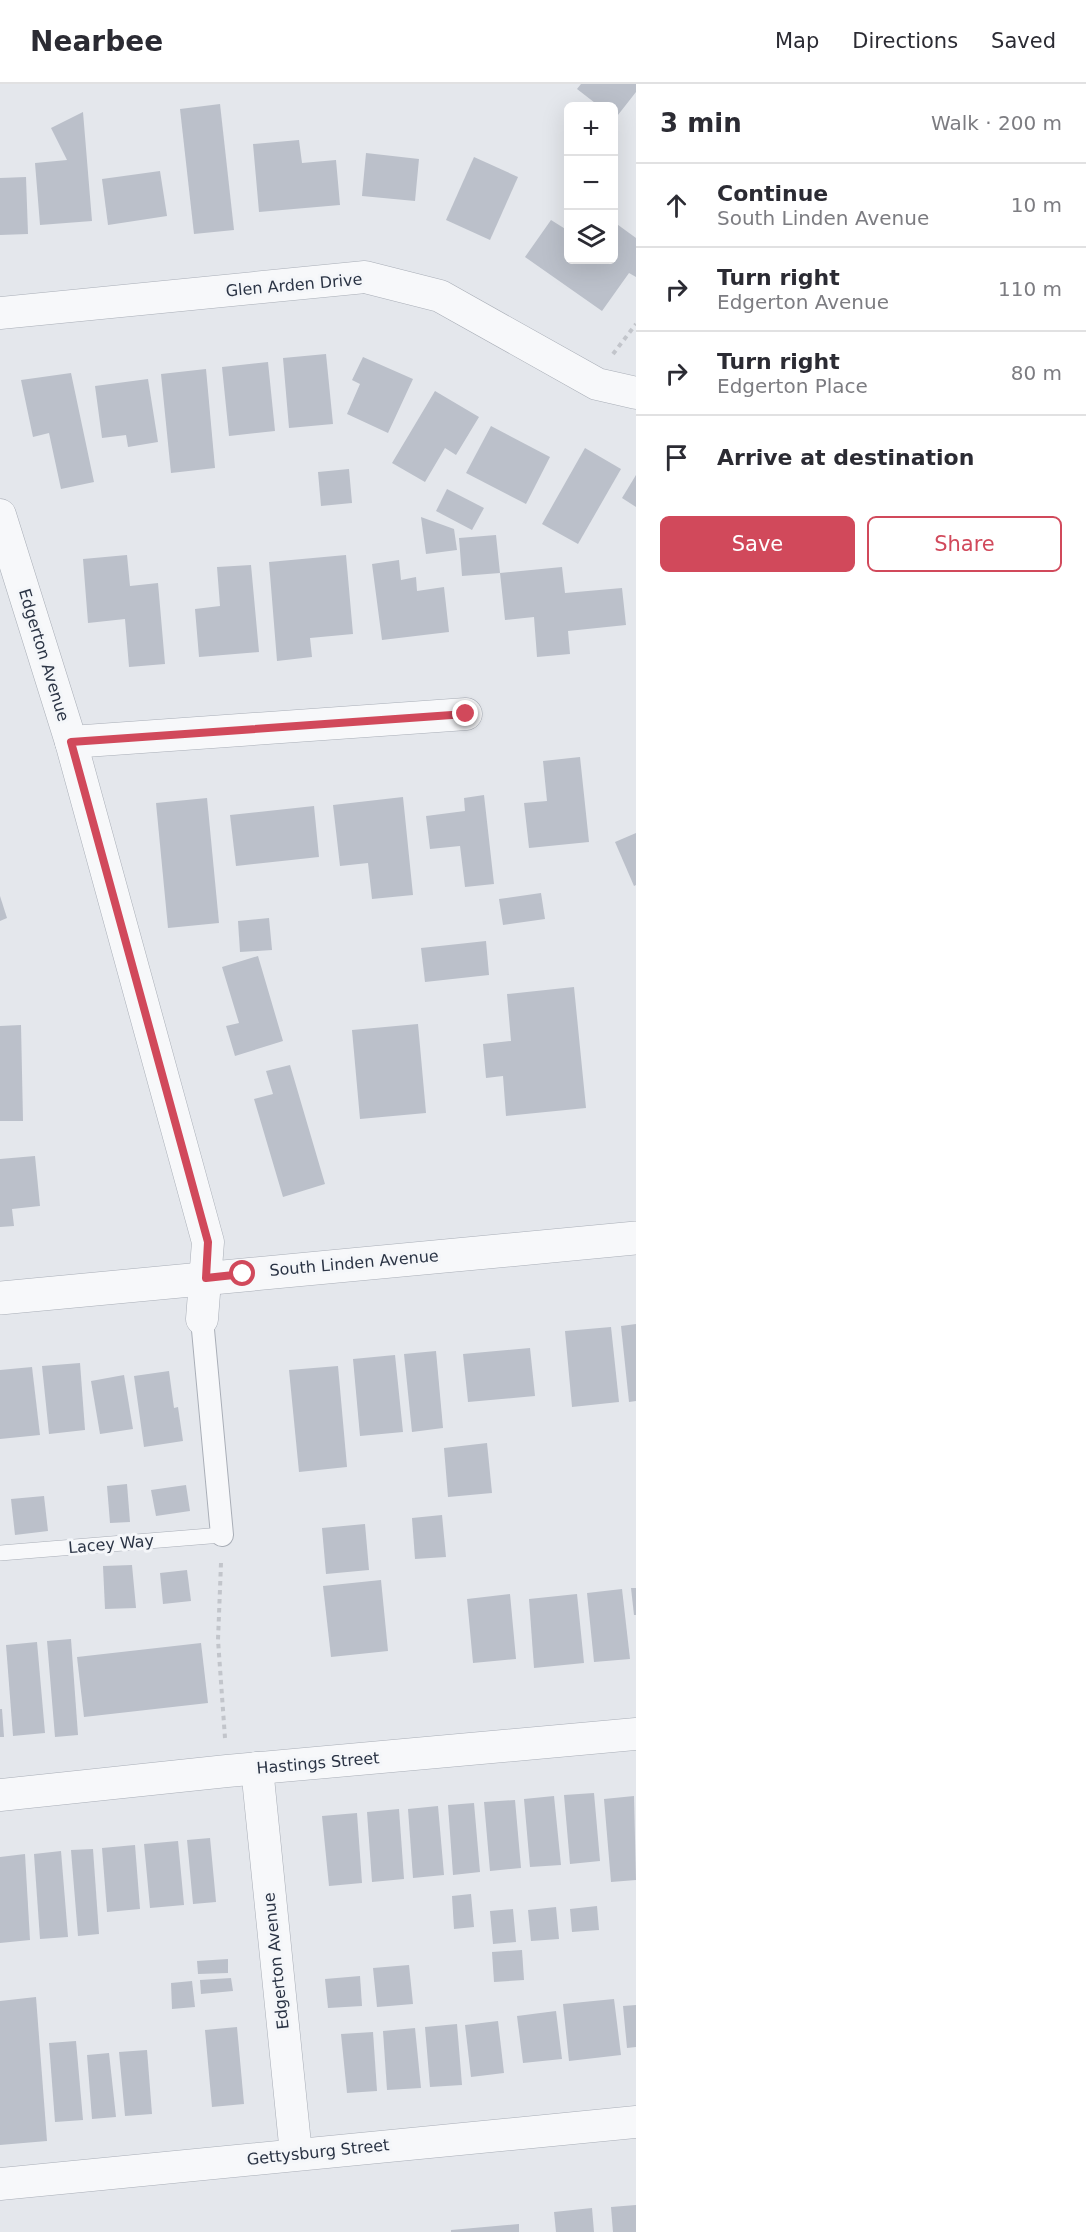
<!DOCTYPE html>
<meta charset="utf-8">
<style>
body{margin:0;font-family:"DejaVu Sans",sans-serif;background:#f2f2f3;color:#2b2b33}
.controls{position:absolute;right:18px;top:18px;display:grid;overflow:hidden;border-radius:9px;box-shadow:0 6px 24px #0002}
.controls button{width:54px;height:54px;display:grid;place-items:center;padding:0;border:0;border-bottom:2px solid #e1e1e2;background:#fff;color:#2b2b33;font:30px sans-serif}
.stop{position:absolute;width:18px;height:18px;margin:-14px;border:4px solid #d1495b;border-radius:50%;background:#fff}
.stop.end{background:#d1495b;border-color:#fff;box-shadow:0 2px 6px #0008}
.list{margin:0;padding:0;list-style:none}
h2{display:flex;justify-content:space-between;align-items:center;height:78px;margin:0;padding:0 24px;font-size:26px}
h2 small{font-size:20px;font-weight:400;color:#7c7c81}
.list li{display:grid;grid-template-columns:39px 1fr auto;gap:18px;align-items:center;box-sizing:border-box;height:84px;padding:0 24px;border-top:2px solid #e1e1e2}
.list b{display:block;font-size:22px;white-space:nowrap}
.list p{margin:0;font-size:20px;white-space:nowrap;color:#7c7c81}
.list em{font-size:20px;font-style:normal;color:#7c7c81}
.actions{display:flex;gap:12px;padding:18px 24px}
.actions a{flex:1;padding:14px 0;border:2px solid #d1495b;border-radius:9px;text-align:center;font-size:21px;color:#d1495b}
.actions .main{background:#d1495b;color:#fff}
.icon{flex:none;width:33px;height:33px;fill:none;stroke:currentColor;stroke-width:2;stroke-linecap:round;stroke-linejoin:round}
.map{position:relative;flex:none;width:636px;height:2148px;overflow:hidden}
header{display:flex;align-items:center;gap:36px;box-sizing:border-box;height:84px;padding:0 30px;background:#fff;border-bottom:2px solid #e1e1e2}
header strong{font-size:28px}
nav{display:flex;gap:33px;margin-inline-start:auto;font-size:21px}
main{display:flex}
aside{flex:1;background:#fff}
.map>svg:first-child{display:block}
.building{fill:#bbc0ca}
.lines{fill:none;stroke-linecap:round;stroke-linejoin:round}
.service-casing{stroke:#a9aeb7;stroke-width:16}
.pedestrian-casing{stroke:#a9aeb7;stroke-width:24}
.minor-casing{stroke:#a9aeb7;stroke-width:33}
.tertiary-casing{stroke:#a9aeb7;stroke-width:34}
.path{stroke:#c2c5cb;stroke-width:4;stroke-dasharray:4.5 4.5;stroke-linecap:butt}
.service{stroke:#f7f8fa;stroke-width:15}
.pedestrian{stroke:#f7f8fa;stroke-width:22}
.minor{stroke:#f7f8fa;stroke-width:32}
.tertiary{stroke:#f7f8fa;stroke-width:33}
.route{stroke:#d1495b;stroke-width:8}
.labels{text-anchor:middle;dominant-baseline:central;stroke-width:6;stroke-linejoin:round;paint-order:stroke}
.street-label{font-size:16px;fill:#2b3445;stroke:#f4f6f9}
</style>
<header>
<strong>Nearbee</strong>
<nav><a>Map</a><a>Directions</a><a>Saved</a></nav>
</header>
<main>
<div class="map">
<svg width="636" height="2148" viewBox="0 0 636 2148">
<rect width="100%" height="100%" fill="#e4e7ec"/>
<g class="building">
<polygon points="581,0 636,0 636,8 614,36 614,22 599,22 577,5"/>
<polygon points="220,20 234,146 194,150 180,25"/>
<polygon points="83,28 92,137 40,141 35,79 67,76 51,44"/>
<polygon points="299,56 302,79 336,76 340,121 259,128 253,60"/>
<polygon points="366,69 419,75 415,117 362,112"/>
<polygon points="474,73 518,93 490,156 446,136"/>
<polygon points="160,87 167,132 108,141 102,95"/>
<polygon points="26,93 28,150 0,151 0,94"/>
<polygon points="551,136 567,146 568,144 568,176 614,176 614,138 636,154 636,193 629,189 602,227 525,173"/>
<polygon points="326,270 333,340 289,344 283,274"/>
<polygon points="363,273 413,295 388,349 347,330 360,300 352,296"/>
<polygon points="268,278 275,347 229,352 222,283"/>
<polygon points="206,285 215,384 171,389 161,290"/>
<polygon points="71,289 94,398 61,405 49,349 33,353 21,296"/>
<polygon points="148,295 158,358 128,363 126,351 102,354 95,302"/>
<polygon points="435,307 479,333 456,371 445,364 425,398 392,379"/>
<polygon points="491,342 550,373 526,420 466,389"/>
<polygon points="585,364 621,385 578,460 542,440"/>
<polygon points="349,385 352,419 321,422 318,388"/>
<polygon points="636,391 636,423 622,414"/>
<polygon points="447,405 484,424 472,446 436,427"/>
<polygon points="421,433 454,445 457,466 426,470"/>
<polygon points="496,451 500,489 562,483 565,509 622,504 626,541 568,547 570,570 537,573 534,533 505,536 500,489 462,492 459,454"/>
<polygon points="127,471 130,502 158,499 165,580 129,583 125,535 88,539 83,475"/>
<polygon points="346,471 353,550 310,554 312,573 277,577 269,478"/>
<polygon points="399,476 401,496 416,493 417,507 444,503 449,548 382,556 372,480"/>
<polygon points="251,481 259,568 199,573 195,525 220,522 217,483"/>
<polygon points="580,673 589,758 529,764 524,719 547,717 543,677"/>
<polygon points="484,711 494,800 465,803 460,762 430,765 426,732 465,727 464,714"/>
<polygon points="403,713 413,811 372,815 368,779 340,782 333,721"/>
<polygon points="207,714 219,839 168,844 156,719"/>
<polygon points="314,722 319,773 236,782 230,731"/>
<polygon points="636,749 636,801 634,802 615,758"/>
<polygon points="541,809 545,835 503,841 499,815"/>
<polygon points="0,812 7,834 0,837"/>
<polygon points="269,834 272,866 240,868 238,837"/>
<polygon points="486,857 489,891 425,898 421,864"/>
<polygon points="258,872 283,957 235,972 226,942 239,939 222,883"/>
<polygon points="574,903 586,1024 506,1032 503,992 486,994 483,960 511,957 507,910"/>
<polygon points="418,940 426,1029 360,1035 352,946"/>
<polygon points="21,941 23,1037 0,1037 0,942"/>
<polygon points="290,981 325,1100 283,1113 254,1015 273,1010 266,987"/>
<polygon points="35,1072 40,1122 12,1125 14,1142 0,1143 0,1075"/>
<polygon points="636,1240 636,1317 629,1318 621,1242"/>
<polygon points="611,1243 619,1318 572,1323 565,1247"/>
<polygon points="530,1264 535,1312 468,1318 463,1270"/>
<polygon points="436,1267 443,1344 412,1348 404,1270"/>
<polygon points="395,1271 403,1348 360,1352 353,1275"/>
<polygon points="80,1279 85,1346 49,1350 42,1282"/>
<polygon points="338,1282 347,1383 299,1388 289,1286"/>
<polygon points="32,1283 40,1351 0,1355 0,1286"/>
<polygon points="169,1287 174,1324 178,1323 183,1357 144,1363 134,1292"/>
<polygon points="124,1291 133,1345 100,1350 91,1297"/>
<polygon points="487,1359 492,1409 448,1413 444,1364"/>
<polygon points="127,1400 130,1438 110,1439 107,1402"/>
<polygon points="186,1401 190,1427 156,1432 151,1406"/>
<polygon points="44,1412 48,1447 15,1451 11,1415"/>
<polygon points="442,1431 446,1473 415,1475 412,1434"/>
<polygon points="365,1440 369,1486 326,1490 322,1444"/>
<polygon points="132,1481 136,1524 105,1525 103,1482"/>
<polygon points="187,1486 191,1517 163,1520 160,1489"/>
<polygon points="381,1496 388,1567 331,1573 323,1502"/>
<polygon points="631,1504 636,1504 636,1531 634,1531"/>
<polygon points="622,1505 630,1575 594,1578 587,1509"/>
<polygon points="510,1510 516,1575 473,1579 467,1515"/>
<polygon points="577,1510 584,1579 534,1584 529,1515"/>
<polygon points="71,1555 78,1651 55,1653 47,1557"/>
<polygon points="37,1558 45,1649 13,1652 6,1561"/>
<polygon points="201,1559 208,1619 84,1633 77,1573"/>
<polygon points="0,1625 2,1625 4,1653 0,1653"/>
<polygon points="594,1709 600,1777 570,1780 564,1711"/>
<polygon points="554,1712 561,1781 530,1783 524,1715"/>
<polygon points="634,1712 636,1796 611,1798 604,1715"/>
<polygon points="515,1716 521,1784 490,1787 484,1718"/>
<polygon points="474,1719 480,1788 453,1791 448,1721"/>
<polygon points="438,1722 444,1791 413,1794 408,1725"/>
<polygon points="399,1725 404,1795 372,1798 367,1728"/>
<polygon points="357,1729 362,1799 329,1802 322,1732"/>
<polygon points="210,1754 216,1818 193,1820 187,1756"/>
<polygon points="178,1757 184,1821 150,1824 144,1760"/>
<polygon points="135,1761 140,1825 107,1828 102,1764"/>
<polygon points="93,1765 99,1850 78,1852 71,1766"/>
<polygon points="61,1767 68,1853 40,1855 34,1770"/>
<polygon points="25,1770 30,1856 0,1859 0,1773"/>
<polygon points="471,1810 474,1843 454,1845 452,1812"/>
<polygon points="597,1822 599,1846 572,1848 570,1825"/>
<polygon points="556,1823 559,1855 531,1857 528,1826"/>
<polygon points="513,1825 516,1858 493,1860 490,1827"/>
<polygon points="522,1866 524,1896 494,1898 492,1868"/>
<polygon points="228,1875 228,1889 198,1890 197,1877"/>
<polygon points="409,1881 413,1920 377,1923 373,1884"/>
<polygon points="360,1892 362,1922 328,1924 325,1895"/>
<polygon points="231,1894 233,1907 201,1910 200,1896"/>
<polygon points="192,1897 195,1923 172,1925 171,1899"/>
<polygon points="36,1913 47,2057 0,2061 0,1917"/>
<polygon points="614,1915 621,1971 569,1977 563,1920"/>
<polygon points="636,1921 636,1963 627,1964 623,1922"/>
<polygon points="556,1927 562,1975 523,1979 517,1932"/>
<polygon points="498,1937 504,1989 471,1993 465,1941"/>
<polygon points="457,1940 462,2001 430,2003 425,1943"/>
<polygon points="237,1943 244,2020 212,2023 205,1946"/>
<polygon points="415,1944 421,2004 387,2006 383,1947"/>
<polygon points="373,1948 377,2007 347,2009 341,1950"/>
<polygon points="76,1957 83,2036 55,2038 49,1959"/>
<polygon points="147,1966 152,2030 125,2032 119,1968"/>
<polygon points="109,1969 116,2033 92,2035 87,1971"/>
<polygon points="636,2121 636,2148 613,2148 611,2123"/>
<polygon points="592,2124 594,2148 556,2148 554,2128"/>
<polygon points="519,2140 519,2148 451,2148 451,2146"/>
</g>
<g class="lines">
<defs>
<polyline id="service" points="0,1469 222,1451"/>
<polyline id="pedestrian" points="202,1235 222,1451"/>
<g id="minor">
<polyline points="0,229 365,193 440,212 597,300 636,309"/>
<polyline points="0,431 71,658 208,1158 202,1235"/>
<polyline points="71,658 466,630"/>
<polyline points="257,1684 296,2070"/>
<polyline points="0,1711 227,1687 636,1650"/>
<polyline points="0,2100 636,2038"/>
</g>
<polyline id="tertiary" points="0,1214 636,1154"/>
</defs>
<use href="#service" class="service-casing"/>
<use href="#pedestrian" class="pedestrian-casing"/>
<use href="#minor" class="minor-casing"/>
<use href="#tertiary" class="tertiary-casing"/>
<g class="path">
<polyline points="613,270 636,240"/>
<polyline points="221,1479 218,1556 225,1654"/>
</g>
<use href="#service" class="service"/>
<use href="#pedestrian" class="pedestrian"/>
<use href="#minor" class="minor"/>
<use href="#tertiary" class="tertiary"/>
</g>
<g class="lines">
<polyline class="route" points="243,1190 206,1194 208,1158 71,658 466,630"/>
</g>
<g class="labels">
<g class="street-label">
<text transform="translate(294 201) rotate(-5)">Glen Arden Drive</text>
<text transform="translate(44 571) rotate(73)">Edgerton Avenue</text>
<text transform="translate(354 1179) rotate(-5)">South Linden Avenue</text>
<text transform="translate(111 1460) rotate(-5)">Lacey Way</text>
<text transform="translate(318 1679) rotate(-5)">Hastings Street</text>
<text transform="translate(276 1877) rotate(-96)">Edgerton Avenue</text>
<text transform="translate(318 2068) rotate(-6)">Gettysburg Street</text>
</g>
</g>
</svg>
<div class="controls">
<button>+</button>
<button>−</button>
<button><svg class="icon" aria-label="layers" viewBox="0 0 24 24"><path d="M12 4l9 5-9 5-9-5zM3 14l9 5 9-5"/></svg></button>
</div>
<div class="stop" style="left:243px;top:1190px"></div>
<div class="stop end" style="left:466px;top:630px"></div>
</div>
<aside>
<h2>3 min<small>Walk · 200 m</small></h2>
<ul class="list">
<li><svg class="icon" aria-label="ahead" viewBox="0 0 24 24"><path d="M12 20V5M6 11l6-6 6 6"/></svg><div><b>Continue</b><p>South Linden Avenue</p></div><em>10 m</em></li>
<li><svg class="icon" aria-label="right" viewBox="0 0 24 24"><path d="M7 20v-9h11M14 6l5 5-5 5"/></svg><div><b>Turn right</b><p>Edgerton Avenue</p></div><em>110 m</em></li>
<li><svg class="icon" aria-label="right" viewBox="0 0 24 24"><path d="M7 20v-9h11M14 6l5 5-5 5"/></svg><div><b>Turn right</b><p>Edgerton Place</p></div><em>80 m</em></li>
<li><svg class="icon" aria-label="arrive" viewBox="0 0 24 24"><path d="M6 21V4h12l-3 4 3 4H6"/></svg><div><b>Arrive at destination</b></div></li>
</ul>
<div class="actions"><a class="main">Save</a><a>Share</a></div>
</aside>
</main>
